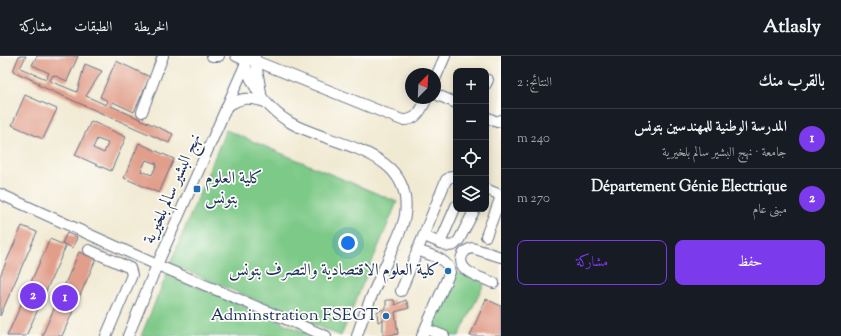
<!DOCTYPE html>
<html lang="ar">
<meta charset="utf-8">
<style>
body{margin:0;font-family:"Sorts Mill Goudy",Amiri,serif;background:#20242c;color:#f1f3f6;direction:rtl}
.controls{position:absolute;right:12px;top:12px;display:grid;overflow:hidden;border-radius:8px;box-shadow:0 2px 10px #0003}
.controls button{width:36px;height:36px;display:grid;place-items:center;padding:0;border:0;border-bottom:1px solid #363941;background:#171b24;color:#f1f3f6;font:20px sans-serif}
.compass{position:absolute;left:405px;top:12px;width:36px;height:36px;border-radius:50%;background:#171b24;box-shadow:0 2px 10px #0003;rotate:24deg}
.you{position:absolute;left:348px;top:187px;width:14px;height:14px;margin:-10px;border:3px solid #fff;border-radius:50%;background:#1a73e8;box-shadow:0 0 0 6px #1a73e833}
.badge{display:grid;place-items:center;width:26px;height:26px;border-radius:50%;background:#7c3aed;color:#fff;font-size:13px;font-weight:700}
.pin{position:absolute;translate:-50% -50%;border:2px solid #fff;box-shadow:0 1px 4px #0006}
.list{margin:0;padding:0;list-style:none}
h2{display:flex;justify-content:space-between;align-items:center;height:52px;margin:0;padding:0 16px;font-size:17px}
h2 small{font-size:13px;font-weight:400;color:#9ea1a6}
.list li{display:grid;grid-template-columns:26px 1fr auto;gap:12px;align-items:center;box-sizing:border-box;height:60px;padding:0 16px;border-top:1px solid #363941}
.list b{display:block;font-size:15px;white-space:nowrap}
.list p{margin:0;font-size:13px;white-space:nowrap;color:#9ea1a6}
.list em{font-size:13px;font-style:normal;color:#9ea1a6}
.actions{display:flex;gap:8px;padding:12px 16px}
.actions a{flex:1;padding:9px 0;border:1px solid #7c3aed;border-radius:8px;text-align:center;font-size:14px;color:#7c3aed}
.actions .main{background:#7c3aed;color:#fff}
.icon{flex:none;width:22px;height:22px;fill:none;stroke:currentColor;stroke-width:2;stroke-linecap:round;stroke-linejoin:round}
.map{position:relative;flex:none;width:501px;height:280px;overflow:hidden;direction:ltr}
header{display:flex;align-items:center;gap:24px;box-sizing:border-box;height:56px;padding:0 20px;background:#171b24;border-bottom:1px solid #363941}
header strong{font-size:19px}
nav{display:flex;gap:22px;margin-inline-start:auto;font-size:14px}
main{display:flex}
aside{flex:1;background:#171b24}
.map>svg:first-child{display:block}
.green{fill:#7dc987;stroke:#4c7c72}
.building{fill:#e19e8a;fill-rule:evenodd}
.lines{fill:none;stroke-linecap:round;stroke-linejoin:round}
.minor-casing{stroke:#667087;stroke-width:12}
.minor{stroke:#fff;stroke-width:10}
.poi-dot{fill:#1f6fb2;stroke:#fdfcf7;stroke-width:1.5}
.labels{text-anchor:middle;dominant-baseline:central;stroke-width:3.5;stroke-linejoin:round;paint-order:stroke}
.poi-label{font-size:17px;fill:#1b2f5e;stroke:#fdfcf7;text-anchor:end}
.street-label{font-size:17px;fill:#1b2f5e;stroke:#fdfcf7}
</style>
<header>
<strong>Atlasly</strong>
<nav><a>الخريطة</a><a>الطبقات</a><a>مشاركة</a></nav>
</header>
<main>
<aside>
<h2>بالقرب منك<small>النتائج: 2</small></h2>
<ul class="list">
<li><span class="badge">1</span><div><b>المدرسة الوطنية للمهندسين بتونس</b><p>جامعة · نهج البشير سالم بلخيرية</p></div><em>240 m</em></li>
<li><span class="badge">2</span><div><b>Département Génie Electrique</b><p>مبنى عام</p></div><em>270 m</em></li>
</ul>
<div class="actions"><a class="main">حفظ</a><a>مشاركة</a></div>
</aside>
<div class="map">
<svg width="501" height="280" viewBox="0 0 501 280">
<rect width="100%" height="100%" fill="#fdfcf7"/>
<filter id="ink" filterUnits="userSpaceOnUse"><feTurbulence type="fractalNoise" baseFrequency=".025" numOctaves="2"/><feDisplacementMap in="SourceGraphic" scale="8" xChannelSelector="R" yChannelSelector="G"/><feConvolveMatrix kernelMatrix="1 2 1 2 8 2 1 2 1" color-interpolation-filters="sRGB"/></filter>
<filter id="wash" filterUnits="userSpaceOnUse"><feTurbulence type="fractalNoise" baseFrequency=".012" numOctaves="4" result="noise"/><feDisplacementMap in="SourceGraphic" scale="16" xChannelSelector="R" yChannelSelector="G"/><feGaussianBlur stdDeviation="0.9" result="paint"/><feColorMatrix in="noise" values="0 0 0 0 0 0 0 0 0 0 0 0 0 0 0 0 0 1.4 0 .05"/><feComposite in="paint" operator="in"/></filter>
<g filter="url(#wash)">
<rect width="100%" height="100%" fill="#f1ead3"/>
<g class="green">
<polygon points="226,74 397,146 341,280 170,208"/>
<polygon points="450,216 477,220 484,228 459,280 423,280"/>
<polygon points="167,218 314,280 141,280"/>
</g>
<g id="blocks">
<g class="building">
<polygon points="19,0 26,0 20,12 46,23 49,17 32,9 37,0 78,0 67,25 53,19 50,25 77,36 85,8 102,15 86,40 106,49 108,45 100,41 116,5 150,21 134,56 113,46 111,50 173,78 169,87 38,29 39,27 13,15"/>
<polygon points="25,39 57,53 43,83 12,69"/>
<path d="M91,65L126,81L111,115L75,99ZM97,83L108,87L104,97L93,92Z"/>
<path d="M139,87L174,103L159,137L124,122ZM146,104L157,108L152,119L141,115Z"/>
<polygon points="22,170 37,176 0,260 0,220"/>
<polygon points="67,177 77,181 73,192 62,187"/>
<polygon points="50,183 66,190 26,280 7,280"/>
<polygon points="79,196 96,203 62,280 42,280"/>
<polygon points="486,243 501,250 501,280 470,280"/>
<polygon points="386,244 394,244 395,249 406,244 409,252 395,256 398,278 383,280 383,264 378,266 377,256 386,252"/>
</g>
</g>
</g>
<g filter="url(#ink)">
<use href="#blocks" fill-opacity="0" stroke="#667087" stroke-width="1"/>
<g class="lines">
<defs>
<g id="minor">
<polyline points="212,0 219,0"/>
<polyline points="236,0 247,5"/>
<polyline points="255,1 261,37"/>
<path d="M248,2L402,64C417,65 421,54 427,42"/>
<path d="M245,9C254,34 268,54 291,67C331,90 414,93 405,159C403,173 395,186 390,199C378,225 365,252 357,280"/>
<polyline points="435,23 445,0"/>
<polyline points="486,28 488,24"/>
<polyline points="435,38 456,47"/>
<path d="M228,50C241,41 250,41 265,46"/>
<polyline points="142,56 163,0"/>
<polyline points="486,61 497,66 501,64"/>
<polyline points="0,138 157,209 326,280"/>
<polyline points="424,180 448,190 454,189 459,184 475,153"/>
<polyline points="486,180 500,143 498,138 486,133"/>
<polyline points="440,187 456,150"/>
<polyline points="89,194 130,212 132,219 106,280"/>
<path d="M417,194C429,199 448,202 450,216L422,280"/>
<path d="M494,227C483,222 456,216 462,200C464,195 468,193 472,192L501,201"/>
<polyline points="401,235 446,124 452,120 456,121"/>
<polyline points="426,273 444,280"/>
<polyline points="128,280 157,209 249,0"/>
</g>
</defs>
<use href="#minor" class="minor-casing"/>
<use href="#minor" class="minor"/>
</g>
</g>
<g class="poi-dot">
<rect x="193" y="129" width="8" height="8" rx="2"/>
<circle cx="448" cy="215" r="4"/>
<circle cx="386" cy="260" r="4"/>
</g>
<g class="labels">
<g class="poi-label">
<text x="205" y="123" text-anchor="start">كلية العلوم<tspan x="205" dy="20">بتونس</tspan></text>
<text x="440" y="215">كلية العلوم الاقتصادية والتصرف بتونس</text>
<text x="378" y="260">Adminstration FSEGT</text>
</g>
<g class="street-label">
<text transform="translate(173 133) rotate(-66)">نهج البشير سالم بلخيرية</text>
</g>
</g>
</svg>
<div class="controls">
<button>+</button>
<button>−</button>
<button><svg class="icon" aria-label="locate" viewBox="0 0 24 24"><circle cx="12" cy="12" r="6"/><path d="M12 2v4M12 18v4M2 12h4M18 12h4"/></svg></button>
<button><svg class="icon" aria-label="layers" viewBox="0 0 24 24"><path d="M12 4l9 5-9 5-9-5zM3 14l9 5 9-5"/></svg></button>
</div>
<svg class="compass" viewBox="-18 -18 36 36"><path d="M0-13l5 13h-10z" fill="#e53935"/><path d="M0 13l5-13h-10z" fill="#9ea1a6"/></svg>
<div class="you"></div>
<div class="pin badge" style="left:65px;top:242px">1</div>
<div class="pin badge" style="left:33px;top:240px">2</div>
</div>
</main>
